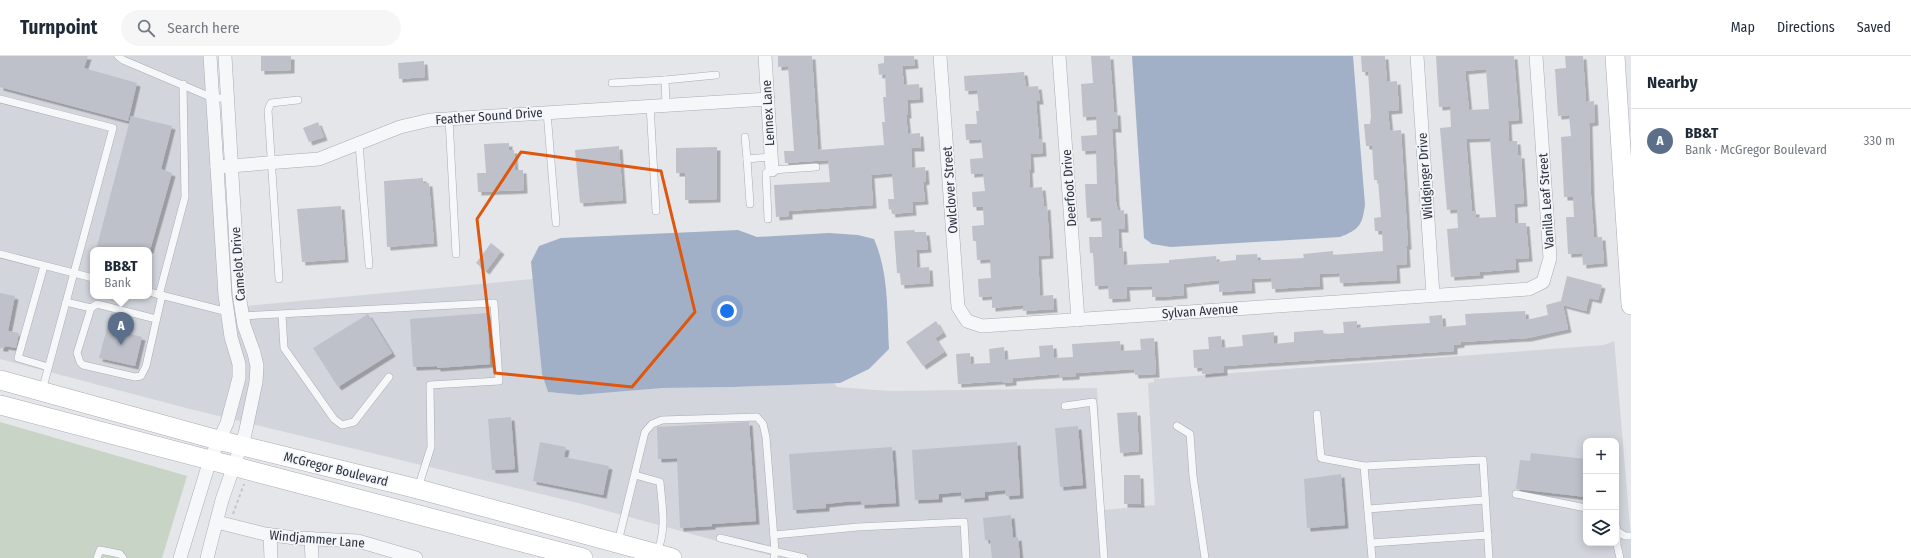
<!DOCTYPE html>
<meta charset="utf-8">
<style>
body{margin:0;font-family:"Fira Sans Condensed",sans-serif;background:#f6f6f7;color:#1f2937}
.controls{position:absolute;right:12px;bottom:12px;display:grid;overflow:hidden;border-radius:8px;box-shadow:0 2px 10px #0003}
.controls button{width:36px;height:36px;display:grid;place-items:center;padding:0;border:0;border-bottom:1px solid #e0e1e3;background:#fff;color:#1f2937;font:20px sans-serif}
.you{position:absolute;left:727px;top:255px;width:14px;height:14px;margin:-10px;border:3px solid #fff;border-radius:50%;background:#1a73e8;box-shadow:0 0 0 6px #1a73e833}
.badge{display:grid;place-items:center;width:26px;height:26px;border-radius:50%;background:#c4545a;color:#fff;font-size:13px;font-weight:700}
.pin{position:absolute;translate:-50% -33px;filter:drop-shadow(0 1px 2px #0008)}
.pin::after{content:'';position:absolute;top:21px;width:14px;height:12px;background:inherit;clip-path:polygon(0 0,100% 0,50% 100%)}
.popup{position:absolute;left:90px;top:191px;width:62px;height:52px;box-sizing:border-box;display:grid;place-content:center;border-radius:8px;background:#fff;filter:drop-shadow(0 1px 3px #0005);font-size:13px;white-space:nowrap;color:#747a83}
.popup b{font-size:15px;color:#1f2937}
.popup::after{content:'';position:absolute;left:50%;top:100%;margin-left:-8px;border:8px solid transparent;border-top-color:#fff}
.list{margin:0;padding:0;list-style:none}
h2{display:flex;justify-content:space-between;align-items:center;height:52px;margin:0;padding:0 16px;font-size:17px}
h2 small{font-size:13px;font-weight:400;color:#747a83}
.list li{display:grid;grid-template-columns:26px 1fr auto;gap:12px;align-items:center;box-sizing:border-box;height:64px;padding:0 16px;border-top:1px solid #e0e1e3}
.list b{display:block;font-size:15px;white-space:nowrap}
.list p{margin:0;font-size:13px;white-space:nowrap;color:#747a83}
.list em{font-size:13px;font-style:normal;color:#747a83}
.icon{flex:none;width:22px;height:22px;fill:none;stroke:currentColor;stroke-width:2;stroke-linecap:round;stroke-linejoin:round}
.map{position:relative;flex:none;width:1631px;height:502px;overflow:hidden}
header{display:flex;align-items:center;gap:24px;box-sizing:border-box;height:56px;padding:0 20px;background:#fff;border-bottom:1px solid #e0e1e3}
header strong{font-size:19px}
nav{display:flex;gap:22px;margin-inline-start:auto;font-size:14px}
.search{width:280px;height:36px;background:#f6f6f7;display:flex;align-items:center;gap:10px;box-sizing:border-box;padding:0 14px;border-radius:22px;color:#747a83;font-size:15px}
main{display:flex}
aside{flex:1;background:#fff}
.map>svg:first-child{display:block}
.built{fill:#d2d5dc;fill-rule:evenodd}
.green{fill:#c8d4c5}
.water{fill:#a2b0c7}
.building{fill:#bec1ca;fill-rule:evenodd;filter:url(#shadow)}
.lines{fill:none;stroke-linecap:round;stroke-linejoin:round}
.lane-casing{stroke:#a9acb4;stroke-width:8}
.street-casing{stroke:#a9acb4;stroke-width:14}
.secondary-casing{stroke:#a9acb4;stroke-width:20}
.path{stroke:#c2c4c9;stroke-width:2;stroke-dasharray:3 3;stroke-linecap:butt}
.lane{stroke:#f6f7f9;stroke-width:7}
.street{stroke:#f6f7f9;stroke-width:13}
.secondary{stroke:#fff;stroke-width:19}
.marked{fill:none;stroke:#df570f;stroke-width:3;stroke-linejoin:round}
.labels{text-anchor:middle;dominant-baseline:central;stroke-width:3.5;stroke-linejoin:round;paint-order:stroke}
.street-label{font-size:13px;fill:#2d3241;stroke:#f3f5f8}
</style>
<header>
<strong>Turnpoint</strong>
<div class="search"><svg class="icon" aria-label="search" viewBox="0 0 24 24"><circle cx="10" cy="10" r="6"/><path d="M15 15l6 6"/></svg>Search here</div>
<nav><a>Map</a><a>Directions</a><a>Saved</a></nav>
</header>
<main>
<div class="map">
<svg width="1631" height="502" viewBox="0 0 1631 502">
<defs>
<filter id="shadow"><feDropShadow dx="3.5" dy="3.5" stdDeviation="0" flood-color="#0004"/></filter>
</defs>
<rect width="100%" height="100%" fill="#e4e6ea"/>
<path class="built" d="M0,0H213L223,155L234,251L533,223L542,318L548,336L579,339L663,332L734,331L834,327L837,331L889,335L1097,332L1104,454L1155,449L1148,327L1154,326V323L1604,289L1614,285V282L1631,482V502H780L578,447L190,353L0,303ZM93,194H149V240H93ZM1586,385H1616V487H1586Z"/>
<polygon class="green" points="0,366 187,420 162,502 0,502"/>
<g class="water">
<path d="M1132,0H1353L1365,149C1362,169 1360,173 1340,181L1171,191L1152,188L1144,182Z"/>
<path d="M738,174L757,181L829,177L858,179L874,183C889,217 887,257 889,293L869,313L840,327L734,331L663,332L579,339L548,336L542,318L531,206L539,190L561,182Z"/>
</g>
<g class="building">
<polygon points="0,0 88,0 84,12 137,27 128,65 0,31"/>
<polygon points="261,0 291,0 291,14 261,15"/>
<polygon points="778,0 812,0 818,94 884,89 882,66 885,66 883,41 886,41 885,18 879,19 878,8 884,7 884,0 914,0 915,9 902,10 904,29 919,28 920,43 907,44 908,59 906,59 908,78 920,77 921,92 911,92 912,112 925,111 926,125 923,126 925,145 912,146 913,156 892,158 891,153 889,154 888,143 894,143 892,117 871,119 873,149 789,155 789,160 776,161 774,129 830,126 828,104 785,107 784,95 794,95 788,10 778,11"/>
<polygon points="1091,0 1110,0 1114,56 1117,56 1118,73 1112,73 1116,146 1118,155 1124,154 1125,173 1118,173 1119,192 1123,192 1124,209 1169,207 1169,204 1216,200 1217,206 1236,204 1236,199 1257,198 1258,204 1265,204 1304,202 1303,198 1333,195 1333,199 1383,195 1382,175 1375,175 1374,162 1381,161 1378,124 1374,124 1372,90 1366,90 1364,68 1370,68 1371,60 1368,16 1362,16 1361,0 1385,0 1387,26 1397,25 1399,54 1388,55 1390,75 1401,74 1408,190 1406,190 1407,208 1396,209 1397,224 1340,227 1339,217 1319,218 1320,230 1272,233 1271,222 1251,223 1252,234 1219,236 1219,224 1183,228 1184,239 1161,241 1152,241 1152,230 1126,231 1127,242 1109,243 1108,229 1095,230 1093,197 1090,197 1089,181 1102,181 1101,161 1087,162 1086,148 1085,128 1097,128 1096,94 1082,95 1081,80 1097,79 1096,60 1083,61 1081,28 1093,27"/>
<path d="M1436,0H1514L1519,64L1508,65L1509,85H1517L1518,99H1521L1524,147L1514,148L1515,167H1526L1529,202L1515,203L1516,213L1480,216V219L1451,221L1447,173L1458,172L1457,153L1447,154L1440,72L1451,71L1450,50L1439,51ZM1486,13L1489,53L1469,54L1465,15ZM1490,82L1496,161L1476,162V155H1472L1466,83Z"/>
<polygon points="1565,0 1583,0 1586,46 1594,45 1595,66 1589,67 1591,139 1594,181 1602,181 1604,207 1583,209 1582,197 1568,198 1566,161 1574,161 1573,141 1564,141 1561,81 1571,80 1569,59 1558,60 1555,13 1566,12"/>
<polygon points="424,5 425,21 399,23 398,7"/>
<polygon points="1024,16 1026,31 1038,30 1040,45 1036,45 1039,83 1042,83 1043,97 1030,98 1031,113 1029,114 1030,132 1042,131 1044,151 1047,150 1050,199 1038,200 1040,240 1053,239 1054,253 1023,255 1023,249 992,252 992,240 979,241 978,223 991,222 990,203 977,204 976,185 973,185 972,170 984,169 983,151 973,151 972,136 985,135 983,117 971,118 970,103 983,102 981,83 966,84 965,68 977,68 976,55 979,55 977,34 965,35 964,20"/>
<polygon points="131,60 172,70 161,113 172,117 150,194 96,194"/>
<polygon points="318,66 324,81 309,86 303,72"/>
<polygon points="509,87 509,94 514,94 515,114 523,114 524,134 478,136 477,117 486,117 484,88"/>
<polygon points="619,90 623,144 580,147 575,94"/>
<polygon points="717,91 717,143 685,144 685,117 676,117 676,92"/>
<polygon points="423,122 423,127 429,127 434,187 387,191 384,125"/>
<polygon points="341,150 345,203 302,206 297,153"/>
<polygon points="914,174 915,176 926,176 928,193 916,194 917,212 929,211 930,227 901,229 900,217 897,217 894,175"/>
<polygon points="491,187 501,195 486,215 476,207"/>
<polygon points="1567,220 1602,229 1598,244 1589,242 1586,255 1563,249 1568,273 1528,282 1461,286 1461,288 1454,289 1454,295 1224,310 1224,316 1202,318 1202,311 1194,312 1193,294 1209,293 1208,281 1221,280 1222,292 1243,290 1242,279 1274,276 1274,288 1294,286 1294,276 1323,274 1324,278 1344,277 1343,266 1357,265 1357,272 1396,269 1430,267 1429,260 1442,259 1443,271 1466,269 1465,258 1525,255 1526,264 1548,259 1546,249 1561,245"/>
<polygon points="0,237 15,240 8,275 19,277 16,292 5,290 5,292 0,292"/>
<polygon points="111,257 128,261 124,276 142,281 135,310 99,302"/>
<polygon points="487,257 490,308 437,312 437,310 413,311 410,263"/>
<polygon points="368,258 392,297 338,331 313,292"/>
<polygon points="936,265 943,277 935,282 944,296 923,310 906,286"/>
<polygon points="1154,282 1156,318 1135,319 1134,313 1076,317 1076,320 1059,321 1059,318 1013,322 1013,326 1002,327 1002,325 958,328 956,298 970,297 971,308 990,307 989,293 1004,291 1005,304 1040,301 1039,290 1053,289 1054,302 1073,301 1072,288 1120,285 1121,295 1141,294 1140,283"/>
<polygon points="1137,356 1139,395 1120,397 1117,357"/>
<polygon points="511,361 515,413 492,414 488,363"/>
<polygon points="749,366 756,465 712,468 712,470 680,472 677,402 658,403 657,371"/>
<polygon points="1078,370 1083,429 1060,431 1055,372"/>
<polygon points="540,386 566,391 564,401 609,410 603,439 533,425"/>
<polygon points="1017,386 1020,439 1006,440 1005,434 994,435 985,436 985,441 961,443 961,436 939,438 939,443 915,444 912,394"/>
<polygon points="892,391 896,447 861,449 861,445 844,446 826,448 826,452 793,454 789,398"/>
<polygon points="1531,397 1586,403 1586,441 1516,433 1520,404 1530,405"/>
<polygon points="1341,418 1345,469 1307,472 1304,423"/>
<polygon points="1124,419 1140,419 1141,448 1124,448"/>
<polygon points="1011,459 1013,482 1018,481 1020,502 992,502 990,484 985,484 983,462"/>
</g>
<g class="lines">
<defs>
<g id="lane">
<polyline points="118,0 123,4 213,42 227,42"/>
<polyline points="665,24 716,19"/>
<polyline points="612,27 665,24 666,48"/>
<polyline points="0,43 113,72 42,335"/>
<polyline points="650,49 656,155"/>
<polyline points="547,56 556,167"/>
<polyline points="449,62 456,198"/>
<polyline points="745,81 747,103"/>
<polyline points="359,88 369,209"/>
<polyline points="750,148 747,103 771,101"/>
<polyline points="768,163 766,117 772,114 816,111"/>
<polyline points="0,198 93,222"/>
<polyline points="44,210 18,302 48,311"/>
<polyline points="279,223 268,54 271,47 298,44"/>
<polyline points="149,236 228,256"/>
<polyline points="159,239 185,141 183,28"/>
<polyline points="66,246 91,252"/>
<polyline points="282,259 284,292 334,363 342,369 354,366 389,321"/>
<polyline points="240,260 494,247 499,325 430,329 431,391 418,432"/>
<polyline points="156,263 97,248 91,252 77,297 80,306 83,309 135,321 141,320 146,310 162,239"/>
<polyline points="1065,350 1093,346 1104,502"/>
<polyline points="1317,358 1321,402 1364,410 1372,502"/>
<polyline points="1177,370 1190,378 1193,420 1205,502"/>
<polyline points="1364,410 1483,404 1489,502"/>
<path d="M635,419L660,426C662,450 667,473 657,496"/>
<polyline points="1516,438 1586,452"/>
<polyline points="1368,453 1485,444"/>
<polyline points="1616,469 1617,475 1625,480 1631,480"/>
<polyline points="1617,475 1617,489 1620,502"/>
<polyline points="774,479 858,471 964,466 966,502"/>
<polyline points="720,482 804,502"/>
<polyline points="618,486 645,376 652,368 662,364 757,361 763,368 766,381 775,495 774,502"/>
<polyline points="1371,487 1488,479"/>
<polyline points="97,502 100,494 120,498 123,502"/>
</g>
<g id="street">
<polyline points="765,0 772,114"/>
<polyline points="940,0 958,251 967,265 982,270 1529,233 1543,226 1550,202 1536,0"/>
<polyline points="1059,0 1078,264"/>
<polyline points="1417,0 1433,239"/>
<polyline points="217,111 319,103 400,71 430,64 768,43"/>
<polyline points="217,466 265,478 295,482 358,485 416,502"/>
<polyline points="270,479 271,502"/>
<polyline points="311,482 312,502"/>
<polyline points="180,502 210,404 227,367 239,322 239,308 231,281 225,239 210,0"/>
<polyline points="207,502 222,444 245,378 256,326 257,310 254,297 244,269 239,238 225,0"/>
</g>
<g id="secondary">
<polyline points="1615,0 1631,249"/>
<polyline points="0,324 218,384 418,433 672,502"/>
<polyline points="0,349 583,502"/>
</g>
</defs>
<use href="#lane" class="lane-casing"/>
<use href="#street" class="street-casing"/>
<use href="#secondary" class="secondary-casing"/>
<polyline class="path" points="233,458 244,428"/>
<use href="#lane" class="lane"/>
<use href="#street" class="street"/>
<use href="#secondary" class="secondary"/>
</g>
<path class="marked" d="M521,96L661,115L695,256L632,331L495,317L477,163Z"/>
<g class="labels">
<g class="street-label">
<text transform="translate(768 57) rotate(-93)">Lennex Lane</text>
<text transform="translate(489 60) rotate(-4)">Feather Sound Drive</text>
<text transform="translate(1425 120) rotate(-94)">Wildginger Drive</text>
<text transform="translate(1069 132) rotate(-94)">Deerfoot Drive</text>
<text transform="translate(950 134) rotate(-94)">Owlclover Street</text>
<text transform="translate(1546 145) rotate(-94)">Vanilla Leaf Street</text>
<text transform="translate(238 208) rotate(-94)">Camelot Drive</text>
<text transform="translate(1200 255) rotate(-4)">Sylvan Avenue</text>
<text transform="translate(336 413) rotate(14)">McGregor Boulevard</text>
<text transform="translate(317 483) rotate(5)">Windjammer Lane</text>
</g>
</g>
</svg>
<div class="controls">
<button>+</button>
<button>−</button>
<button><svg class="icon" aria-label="layers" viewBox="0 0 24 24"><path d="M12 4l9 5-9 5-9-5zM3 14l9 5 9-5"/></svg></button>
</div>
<div class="you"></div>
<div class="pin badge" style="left:121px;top:289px;background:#5c6f8a">A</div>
<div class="popup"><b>BB&amp;T</b>Bank</div>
</div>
<aside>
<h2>Nearby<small></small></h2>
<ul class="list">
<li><span class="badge" style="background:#5c6f8a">A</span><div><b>BB&amp;T</b><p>Bank · McGregor Boulevard</p></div><em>330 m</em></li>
</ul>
</aside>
</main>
